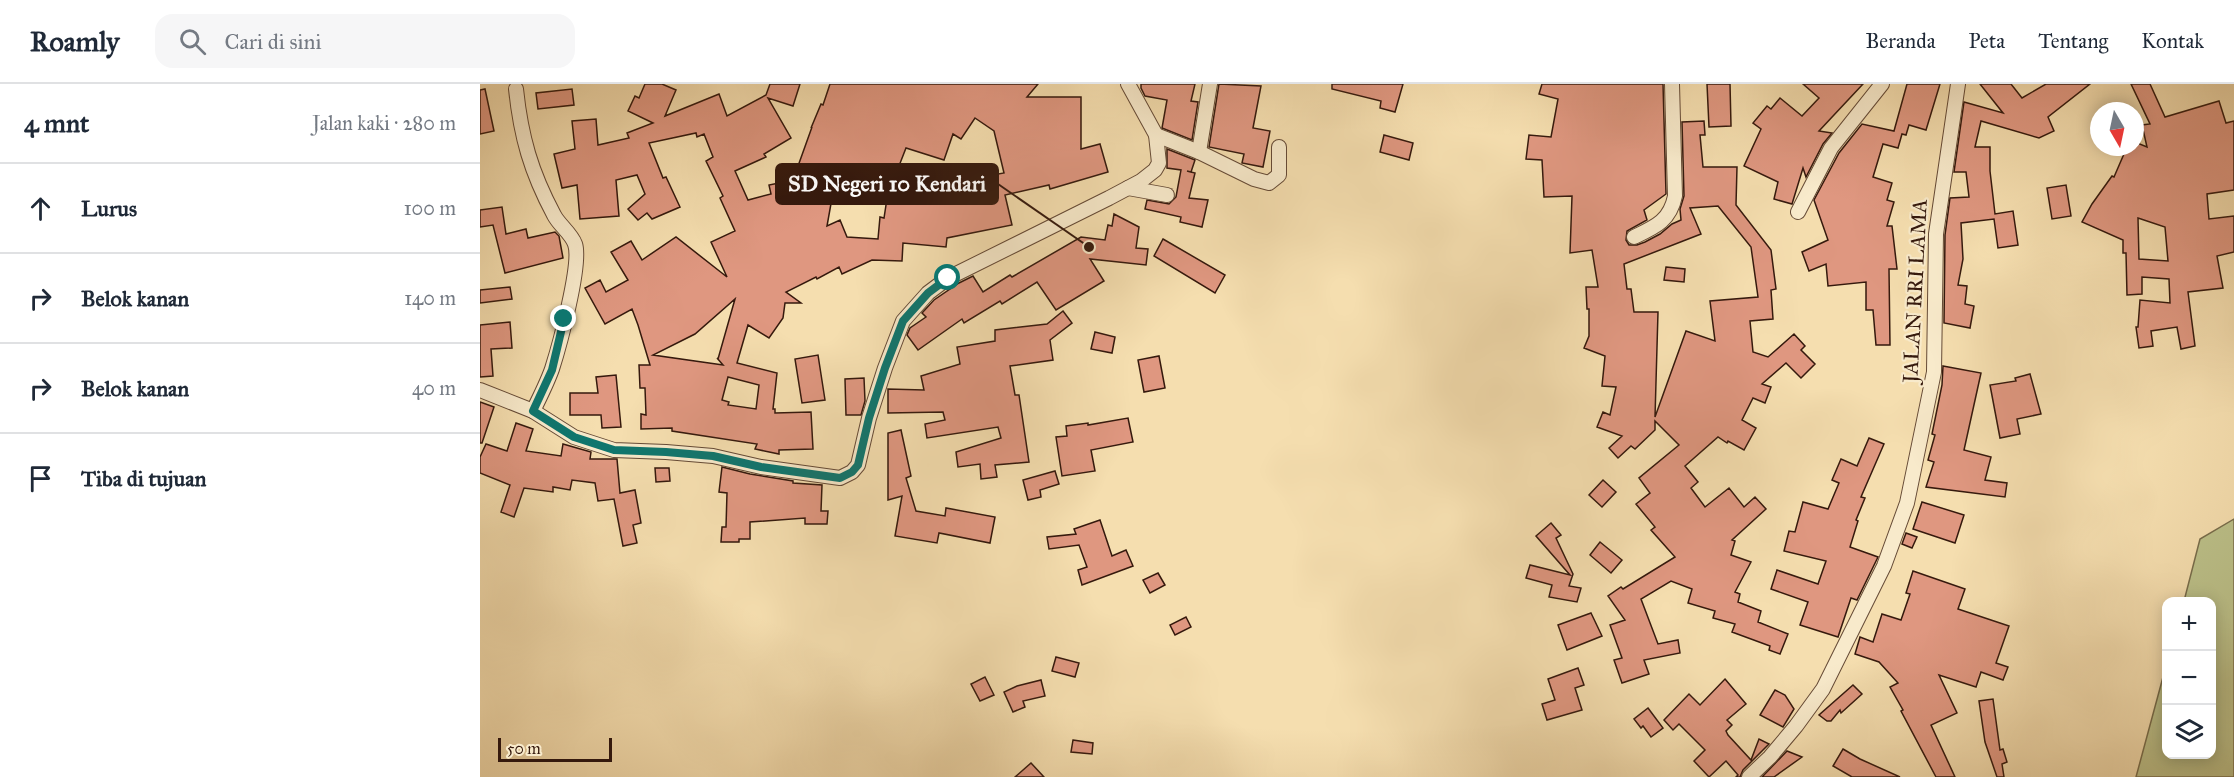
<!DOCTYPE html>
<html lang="id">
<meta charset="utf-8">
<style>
body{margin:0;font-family:"IM FELL Great Primer",serif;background:#f6f6f7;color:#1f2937}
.controls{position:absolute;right:18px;bottom:18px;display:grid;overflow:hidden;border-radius:12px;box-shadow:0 3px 15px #0003}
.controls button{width:54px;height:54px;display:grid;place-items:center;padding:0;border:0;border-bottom:2px solid #e0e1e3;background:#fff;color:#1f2937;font:30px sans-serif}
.compass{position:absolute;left:1610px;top:18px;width:54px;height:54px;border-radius:50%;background:#fff;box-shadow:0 3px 15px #0003;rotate:171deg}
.scale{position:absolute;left:18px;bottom:15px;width:114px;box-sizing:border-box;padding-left:6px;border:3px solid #35190d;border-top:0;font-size:16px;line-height:21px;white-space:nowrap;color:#35190d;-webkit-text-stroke:4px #f8eacb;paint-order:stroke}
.stop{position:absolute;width:18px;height:18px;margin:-14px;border:4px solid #0f766e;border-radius:50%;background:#fff}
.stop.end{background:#0f766e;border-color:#fff;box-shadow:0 2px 6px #0008}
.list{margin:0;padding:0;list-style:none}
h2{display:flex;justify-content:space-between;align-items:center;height:78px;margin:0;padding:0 24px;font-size:26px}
h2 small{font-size:20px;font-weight:400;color:#747a83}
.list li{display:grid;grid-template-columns:39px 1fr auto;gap:18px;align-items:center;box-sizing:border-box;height:90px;padding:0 24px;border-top:2px solid #e0e1e3}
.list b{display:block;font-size:22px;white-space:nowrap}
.list em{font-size:20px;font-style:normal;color:#747a83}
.icon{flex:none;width:33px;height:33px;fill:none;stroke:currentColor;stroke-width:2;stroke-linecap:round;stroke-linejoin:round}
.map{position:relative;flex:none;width:1754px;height:693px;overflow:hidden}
header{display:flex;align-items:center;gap:36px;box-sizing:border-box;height:84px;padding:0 30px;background:#fff;border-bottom:2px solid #e0e1e3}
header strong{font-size:28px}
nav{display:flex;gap:33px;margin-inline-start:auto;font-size:21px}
.search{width:420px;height:54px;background:#f6f6f7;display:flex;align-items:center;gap:15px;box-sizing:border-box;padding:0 21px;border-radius:18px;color:#747a83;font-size:22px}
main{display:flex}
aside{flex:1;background:#fff}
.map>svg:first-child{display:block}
.green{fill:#bcc18a;stroke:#786d4c;stroke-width:1.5}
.building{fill:#df9780;stroke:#35190d;stroke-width:1.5;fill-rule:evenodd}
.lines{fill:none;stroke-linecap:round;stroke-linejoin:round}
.street-casing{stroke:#654a36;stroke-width:16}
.street{stroke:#f8eacb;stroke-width:14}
.route{stroke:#0f766e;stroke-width:8}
.labels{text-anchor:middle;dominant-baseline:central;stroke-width:4.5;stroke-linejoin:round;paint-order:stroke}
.street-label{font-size:21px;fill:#35190d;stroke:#f8eacb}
.leader{fill:none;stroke:#35190d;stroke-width:2}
.callout-dot{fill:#35190d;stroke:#f8eacb;stroke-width:2}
.callout{fill:#35190d;stroke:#35190d;stroke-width:2}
.callout-label{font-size:22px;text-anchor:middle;font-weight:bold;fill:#fff}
</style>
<header>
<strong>Roamly</strong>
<div class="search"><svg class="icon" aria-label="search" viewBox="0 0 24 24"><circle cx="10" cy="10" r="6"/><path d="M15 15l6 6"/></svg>Cari di sini</div>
<nav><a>Beranda</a><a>Peta</a><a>Tentang</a><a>Kontak</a></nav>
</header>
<main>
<aside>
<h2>4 mnt<small>Jalan kaki · 280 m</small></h2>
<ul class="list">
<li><svg class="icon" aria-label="ahead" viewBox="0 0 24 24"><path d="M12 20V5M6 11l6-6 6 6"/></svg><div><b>Lurus</b></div><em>100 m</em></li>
<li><svg class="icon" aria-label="right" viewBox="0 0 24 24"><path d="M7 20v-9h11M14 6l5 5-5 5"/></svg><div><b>Belok kanan</b></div><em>140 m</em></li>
<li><svg class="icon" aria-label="right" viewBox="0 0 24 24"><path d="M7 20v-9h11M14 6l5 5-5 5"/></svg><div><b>Belok kanan</b></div><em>40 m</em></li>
<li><svg class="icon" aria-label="arrive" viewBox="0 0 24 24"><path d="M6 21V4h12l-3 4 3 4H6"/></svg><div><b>Tiba di tujuan</b></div></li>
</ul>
</aside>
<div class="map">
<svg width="1754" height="693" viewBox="0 0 1754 693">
<rect width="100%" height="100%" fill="#f5deaf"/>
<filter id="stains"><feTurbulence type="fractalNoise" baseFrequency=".00333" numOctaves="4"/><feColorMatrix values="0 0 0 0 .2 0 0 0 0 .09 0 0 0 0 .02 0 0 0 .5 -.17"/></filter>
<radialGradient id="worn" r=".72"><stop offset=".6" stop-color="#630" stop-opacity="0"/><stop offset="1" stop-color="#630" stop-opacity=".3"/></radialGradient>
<polygon class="green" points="1754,435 1754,693 1656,693 1686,582 1686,670 1732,670 1732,518 1704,517 1720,455"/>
<g class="building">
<path d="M165,0H182L196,6L185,32L239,10L247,32L286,11L290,0H320L313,22L288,14L311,54L284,70L286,73L255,87L268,116L291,110L289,101L313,96L332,43L331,44L341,20L343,21L350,0H558L547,13H601V65L620,60L628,88L570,105L569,101L525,111L532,141L467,154L466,163L423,159L422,177L392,176L362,190L359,183L337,195L336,193L306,208L321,219H305L303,234L289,254L268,241L257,279L297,289L293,325H295V329L331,328L333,365L299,366V370L275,365L277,360L192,347V344L161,345V330L166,331L165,304H160L159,281H170L158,241L152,225L125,240L105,204L120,196L126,208L148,196L131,168L151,157L162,176L196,153L247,193L231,158L255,147L240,114L243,112L226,77L233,73L224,50L217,53L216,49L169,59L183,94L186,93L200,123L172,135L167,129L158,136L148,125L165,110L157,91L136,96L139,132L100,135L97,101L82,104L74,70L95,65L92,37L116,35L118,61L149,54L147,49L173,39L148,27L155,12L159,14ZM495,34L514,47L524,89L507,92L509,97L465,93L464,105L417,87L426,64L464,76L473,50L481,55ZM361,80L388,93L385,98L408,108L404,134L400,133L398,155L367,153L360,136L347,142L352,114H349ZM255,215L238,275L237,274L243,281L173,271L215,250ZM248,293L279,301L276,325L248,321L249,318L242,316Z"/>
<polygon points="661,0 715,0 711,17 718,18 712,56 682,44 687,16 665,12 661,4"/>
<polygon points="739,0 781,2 773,44 790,47 783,83 762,79 764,70 729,63"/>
<polygon points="852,0 923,0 915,28 900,24 901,17 852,5"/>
<path d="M1062,0H1183L1186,110L1164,126L1167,136L1147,147L1146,156L1149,161H1157L1165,158L1180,150L1192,140L1201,136L1200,125L1204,112L1202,38L1224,37L1225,51H1220L1223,83H1257L1256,121L1291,166L1296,205L1291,206L1293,235L1270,237L1273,268L1288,273L1314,250L1325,262L1321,266L1335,280L1321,294L1306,279L1282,300L1291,303L1285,319L1273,314L1262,336L1276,344L1264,366L1248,357L1247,359L1238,353L1205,382L1218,398L1211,404L1225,423L1249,404L1264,423L1275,413L1286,425L1252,456L1255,457L1251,471L1271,478L1255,508L1260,510L1258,518L1281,527L1278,538L1308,550L1300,570L1289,566L1290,562L1252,548L1255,540L1233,534L1235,527L1208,519L1212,505L1191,497L1161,515L1178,560L1198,556L1200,569L1164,576L1169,590L1142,599L1134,576L1142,574L1130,541L1145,536L1128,512L1141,503L1143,505L1195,473L1171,446L1175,443L1156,420L1170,409L1159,394L1199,361L1175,337V346L1155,365L1151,362L1138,374L1129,364L1142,352L1117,343L1123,328L1130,331L1136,303L1122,302L1125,272L1104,264L1109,252V225H1107L1106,203H1118L1112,166L1090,169L1092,112L1064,113L1062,76L1046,75L1049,51L1071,53L1078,15L1059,10ZM1238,122L1271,163L1278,213L1230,217L1235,257L1206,247L1175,333L1178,228H1154L1151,205H1147L1144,180L1221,150L1210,124Z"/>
<polygon points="1227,0 1250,0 1251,42 1229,43"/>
<polygon points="1323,0 1383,0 1339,47 1352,49 1343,60 1326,93 1323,84 1312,120 1294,115 1298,98 1264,82 1281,45 1273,39 1287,22 1291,25 1300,14 1322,32 1339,14"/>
<polygon points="1427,0 1460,0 1446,46 1429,41 1426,51 1422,50 1418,64 1403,60 1393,93 1412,99 1407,116 1414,118 1407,142 1412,142 1417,185 1409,185 1410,261 1396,261 1393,226 1386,226 1386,198 1348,202 1346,180 1329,187 1322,168 1348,156 1334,116 1359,69 1382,40 1414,47"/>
<polygon points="1500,0 1531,0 1542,14 1566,0 1610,0 1568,33 1574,47 1559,54 1501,37 1495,63 1510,63 1510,87 1515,130 1533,127 1538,161 1518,164 1514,135 1481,139 1483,175 1478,201 1487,202 1485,220 1494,222 1490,244 1464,239 1465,151 1470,114 1489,113 1486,88 1474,88 1484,18 1523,29"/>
<path d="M1651,0H1670L1685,33L1739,17L1746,39L1754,37V106L1727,110L1729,135L1754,132V168L1737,172L1743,204L1708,208L1715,262L1701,265L1697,243L1671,247L1673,262L1659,264L1656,243H1658L1660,216L1690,219L1689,195L1662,193V210L1647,211L1646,169H1643V156L1602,138L1612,120L1632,92L1634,93L1647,63H1655V58L1667,63L1662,41L1670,40ZM1658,134L1685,143L1688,177L1659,175Z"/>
<polygon points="5,5 14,47 0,50 0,6"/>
<polygon points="92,5 94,21 58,25 56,9"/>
<polygon points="904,51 933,59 929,76 900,68"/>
<polygon points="687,65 715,76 711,88 707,87 715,89 709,114 728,116 722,143 700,138 701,133 665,125 667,116 689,120 696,113 701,86 687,84"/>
<polygon points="1586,101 1591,132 1572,135 1567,104"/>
<polygon points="22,123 26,150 46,145 48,154 75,148 79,152 83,174 25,189 13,141 0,143 0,126"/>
<polygon points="634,130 659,143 656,164 668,165 666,181 610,175 624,197 576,226 557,198 522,220 520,217 484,239 482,235 438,266 427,251 430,244 446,233 442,229 454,216 479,199 493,192 503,208 530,191 532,193 601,153 625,156 628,141 632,142"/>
<polygon points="683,155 745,191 735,209 674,172"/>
<polygon points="1186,183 1205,185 1204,198 1184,196"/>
<polygon points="30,203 32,215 0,219 0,206"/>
<polygon points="583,227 592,239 570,256 573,276 530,282 535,311 539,311 549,378 515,381 517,393 501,395 500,380 478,383 476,368 521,354 518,343 447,354 445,340 465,336 463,328 408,329 408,305 444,306 441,292 480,280 477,263 515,257 515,246 567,240"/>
<polygon points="30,238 32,264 11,265 13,292 0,293 0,241"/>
<polygon points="615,248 635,253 632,269 611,265"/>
<polygon points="338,271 345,316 322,319 315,275"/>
<polygon points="679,272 685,304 664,308 658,276"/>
<polygon points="1463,282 1501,289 1484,366 1511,373 1505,396 1527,399 1525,413 1446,403 1454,378 1448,376 1455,351 1452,350 1462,301"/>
<polygon points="1550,290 1561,330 1537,335 1540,350 1520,354 1510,301 1536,297 1535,294"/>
<polygon points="136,291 141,343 122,344 121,331 90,331 90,309 118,309 116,293"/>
<polygon points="384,294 385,317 381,331 366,331 365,295"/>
<polygon points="0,318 14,323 2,359 0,359"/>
<polygon points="648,334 653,358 611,366 615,387 582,392 576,353 587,352 586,342 608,339 608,341"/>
<polygon points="36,339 53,345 46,367 81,372 83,360 111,368 110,375 137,375 140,409 155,406 161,439 153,441 157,459 143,462 134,415 118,417 115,399 92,396 90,406 73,403 73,408 44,404 34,433 21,428 30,401 0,389 0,373 6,360 27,367"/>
<polygon points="421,346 431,392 426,394 436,427 465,432 466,424 515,433 510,459 459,449 457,459 415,452 422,412 408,416 408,349"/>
<polygon points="1389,354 1404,360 1381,413 1385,414 1376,436 1378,437 1370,463 1398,473 1377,516 1371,514 1358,553 1320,541 1328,518 1291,505 1297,486 1338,500 1346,477 1304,467 1309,447 1315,448 1323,418 1348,425 1359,399 1352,396 1361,375 1377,382"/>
<polygon points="242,383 270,390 313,397 313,399 342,401 341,427 348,427 347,440 325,440 325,434 270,438 270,455 259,455 259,458 241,458 242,443 246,443 247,409 239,408"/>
<polygon points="175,384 189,384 190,397 176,398"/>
<polygon points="575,387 579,400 560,406 561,413 548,416 543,396"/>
<polygon points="1123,396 1136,408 1122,423 1109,411"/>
<polygon points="1442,418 1484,431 1475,459 1433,445"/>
<polygon points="620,436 632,472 646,466 653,482 602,501 598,486 607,483 599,461 569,465 567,453 596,450 594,445"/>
<polygon points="1071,439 1081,451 1076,454 1093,490 1089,502 1101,504 1097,518 1069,513 1072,501 1046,494 1050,481 1090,491 1056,452"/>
<polygon points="1426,449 1437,453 1432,464 1422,460"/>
<polygon points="1120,458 1142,476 1131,489 1110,471"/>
<polygon points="1433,487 1485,505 1478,525 1529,542 1516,579 1528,583 1523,596 1501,588 1496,603 1459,591 1477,629 1451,641 1475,693 1456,693 1421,627 1423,626 1410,603 1418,599 1399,578 1375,570 1380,553 1393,558 1402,530 1421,536 1430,510 1426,509"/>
<polygon points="678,489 685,501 670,509 663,496"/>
<polygon points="1111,529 1122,552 1087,566 1078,541"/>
<polygon points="706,533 711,543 695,551 690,541"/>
<polygon points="576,573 599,579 595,593 572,587"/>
<polygon points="1098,584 1104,601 1095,604 1102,626 1067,636 1062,620 1075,616 1068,595"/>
<polygon points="505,593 514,611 500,617 491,600"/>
<polygon points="1245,595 1266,620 1247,636 1252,641 1246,647 1248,651 1271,676 1279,655 1289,660 1263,686 1260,693 1256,693 1258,691 1246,677 1229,693 1214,677 1225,666 1199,640 1193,646 1184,636 1209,610 1220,621"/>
<polygon points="561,596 565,612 543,617 545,623 533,628 524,608 537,602"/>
<polygon points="1373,601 1382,610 1361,629 1360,626 1351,637 1347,637 1339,631"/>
<polygon points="1295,606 1305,611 1314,625 1303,643 1280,631"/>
<polygon points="1513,615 1520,666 1523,665 1527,678 1522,680 1524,693 1517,693 1505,658 1499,617"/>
<polygon points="1168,624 1183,644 1171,653 1163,642 1161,644 1154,635"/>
<polygon points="593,656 613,659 612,670 591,668"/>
<polygon points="1363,665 1380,675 1420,693 1372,693 1353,682"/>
<polygon points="1307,667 1322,673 1294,693 1282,693"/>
<polygon points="551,679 564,693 535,693"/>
</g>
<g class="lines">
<defs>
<g id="street">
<path d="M36,5C41,53 51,88 74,131C79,141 91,149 95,160C102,179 79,263 72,285C67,299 60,313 53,327"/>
<polyline points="676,51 719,68 774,95 789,99 799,91 799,63"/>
<polyline points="719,68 730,0"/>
<polyline points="648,104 687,111"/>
<polyline points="1318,128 1351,64 1402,0"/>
<path d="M1154,153C1175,143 1190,137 1195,112L1192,0"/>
<polyline points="0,306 53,327 94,353 134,366 186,368 233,372 281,383 360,394 372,388 378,381 389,334 405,284 423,237 448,209 468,194 629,114 661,97 675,86 679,79 676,51 648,0"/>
<polyline points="1269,693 1290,673 1316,642 1343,605 1404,482 1427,419 1454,288 1456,150 1478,0"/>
</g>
</defs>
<use href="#street" class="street-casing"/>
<use href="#street" class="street"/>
</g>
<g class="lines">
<polyline class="route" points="84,235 72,286 53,327 94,353 134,366 186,368 233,372 281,383 360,394 372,388 378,381 389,334 405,284 423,237 448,209 468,194"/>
</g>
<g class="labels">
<g class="street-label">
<text transform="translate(1435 207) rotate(-87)">JALAN RRI LAMA</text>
</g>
</g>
<path class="leader" d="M609 163L518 100"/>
<circle class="callout-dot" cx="609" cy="163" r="6"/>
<rect class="callout" x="296" y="80" width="222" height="40" rx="6"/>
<g class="callout-label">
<text x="407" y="107">SD Negeri 10 Kendari</text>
</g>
<rect width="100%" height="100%" filter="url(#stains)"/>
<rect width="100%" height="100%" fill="url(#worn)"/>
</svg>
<div class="controls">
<button>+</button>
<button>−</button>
<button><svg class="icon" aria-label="layers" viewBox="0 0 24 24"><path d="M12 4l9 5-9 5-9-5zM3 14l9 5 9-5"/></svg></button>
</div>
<svg class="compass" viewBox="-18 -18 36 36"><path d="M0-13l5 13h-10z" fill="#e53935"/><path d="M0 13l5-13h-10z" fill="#747a83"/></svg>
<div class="scale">50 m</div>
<div class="stop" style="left:468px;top:194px"></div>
<div class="stop end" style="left:84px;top:235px"></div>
</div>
</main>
